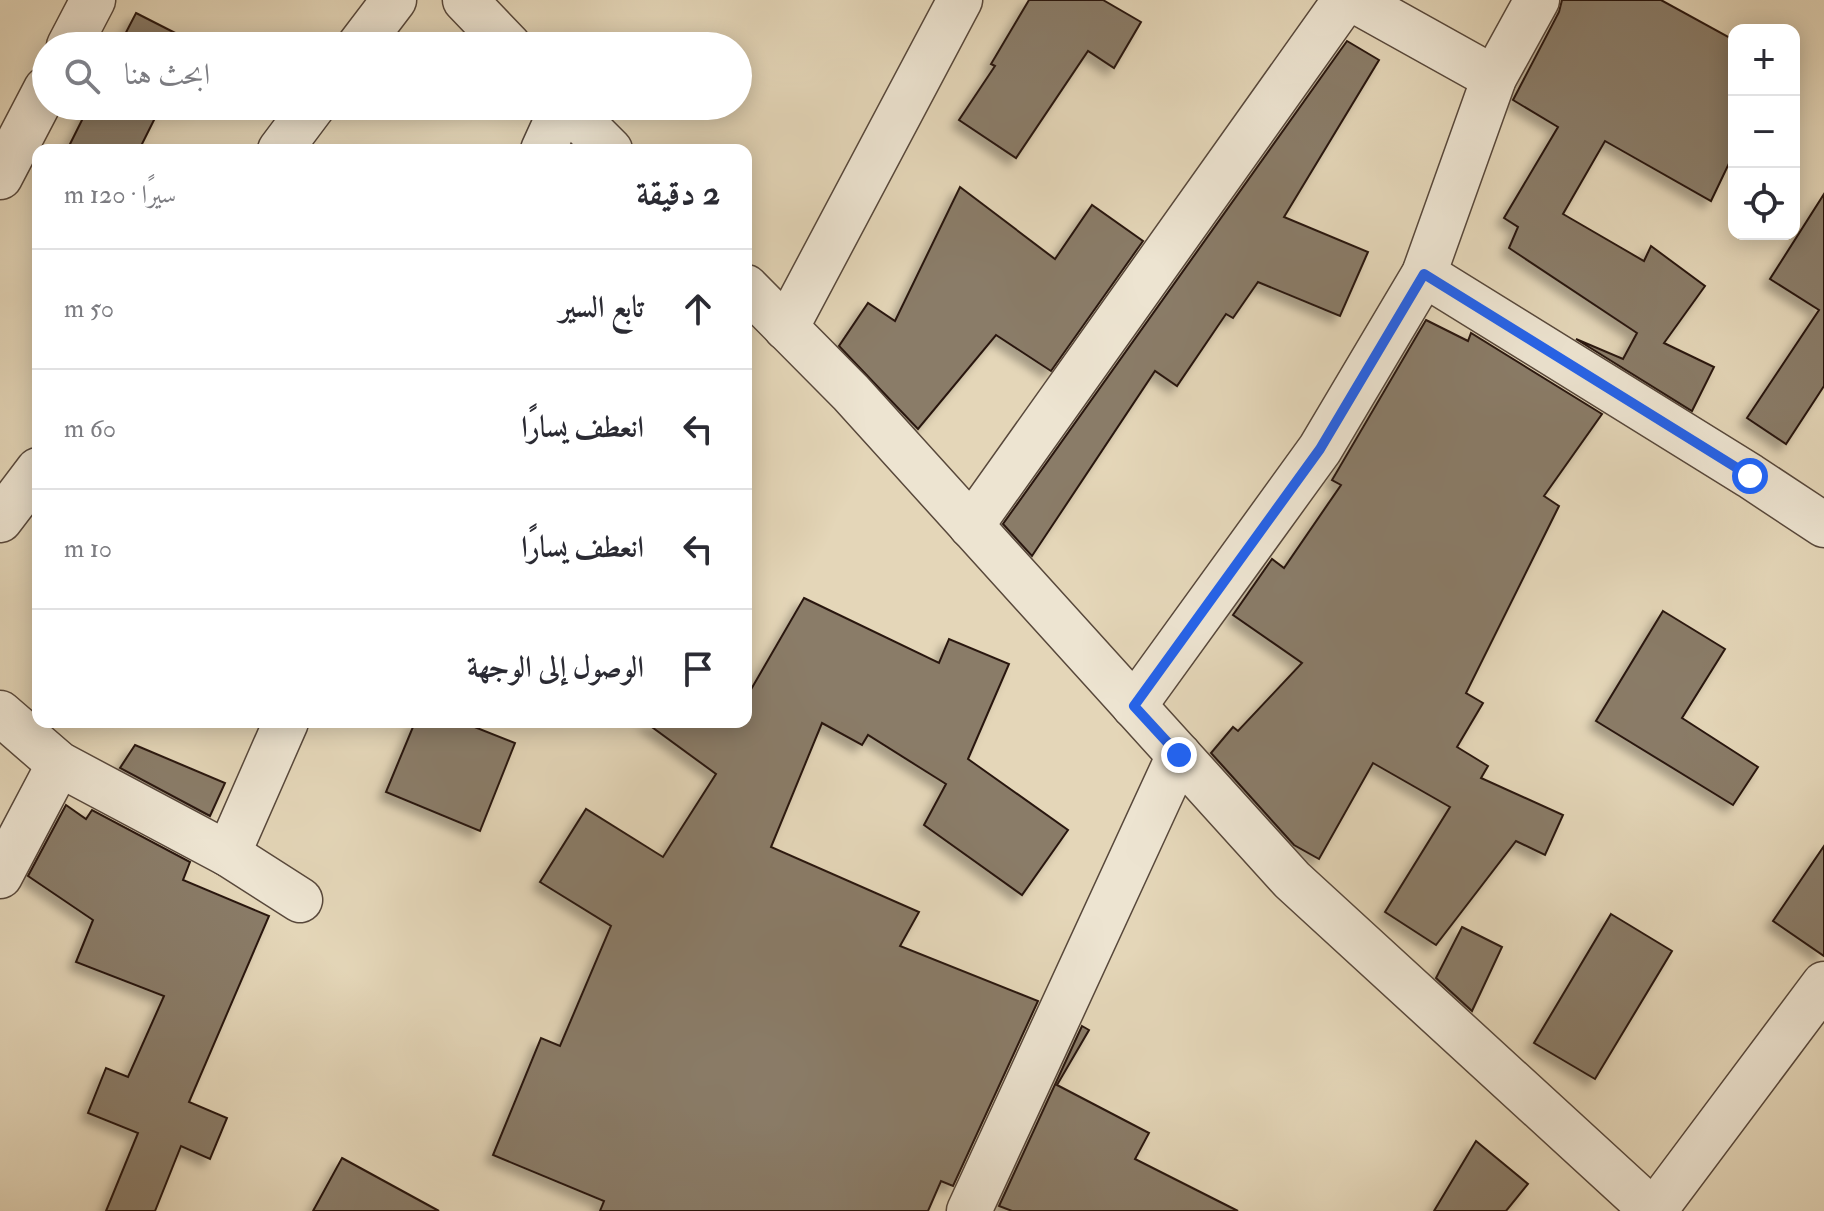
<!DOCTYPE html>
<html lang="ar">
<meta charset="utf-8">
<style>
body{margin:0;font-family:"IM FELL Double Pica",Amiri,serif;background:#f7f7f7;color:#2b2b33;direction:rtl}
.controls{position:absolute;right:24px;top:24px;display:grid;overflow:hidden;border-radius:16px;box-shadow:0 4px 20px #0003}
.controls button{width:72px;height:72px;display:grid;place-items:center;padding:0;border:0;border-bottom:2px solid #e1e1e2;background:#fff;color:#2b2b33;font:40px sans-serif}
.stop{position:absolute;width:24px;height:24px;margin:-18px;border:6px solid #2563eb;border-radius:50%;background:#fff}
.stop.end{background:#2563eb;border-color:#fff;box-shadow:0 2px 8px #0008}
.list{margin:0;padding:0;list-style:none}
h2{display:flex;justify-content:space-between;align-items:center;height:104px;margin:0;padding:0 32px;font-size:34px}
h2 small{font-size:26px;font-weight:400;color:#7c7c81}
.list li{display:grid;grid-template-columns:52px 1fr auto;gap:24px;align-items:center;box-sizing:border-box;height:120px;padding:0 32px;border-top:2px solid #e1e1e2}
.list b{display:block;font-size:30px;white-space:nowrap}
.list em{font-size:26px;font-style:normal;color:#7c7c81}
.icon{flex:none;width:44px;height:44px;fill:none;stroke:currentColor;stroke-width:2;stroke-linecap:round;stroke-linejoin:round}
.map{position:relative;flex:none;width:1824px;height:1211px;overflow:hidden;direction:ltr}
.search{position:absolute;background:#fff;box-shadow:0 4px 20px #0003;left:32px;top:32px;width:720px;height:88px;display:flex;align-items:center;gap:20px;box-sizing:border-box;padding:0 28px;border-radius:44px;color:#7c7c81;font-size:30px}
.panel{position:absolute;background:#fff;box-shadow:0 4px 20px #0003;left:32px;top:144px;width:720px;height:584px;border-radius:16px;direction:rtl}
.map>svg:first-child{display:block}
.building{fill:#8a7b68;stroke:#291811;stroke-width:2;filter:url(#shadow)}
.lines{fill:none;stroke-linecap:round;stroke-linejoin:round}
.street-casing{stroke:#58483b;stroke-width:47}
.street{stroke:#ede4d1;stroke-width:44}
.route{stroke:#2563eb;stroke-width:10}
</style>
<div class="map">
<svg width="1824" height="1211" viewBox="0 0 1824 1211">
<defs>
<filter id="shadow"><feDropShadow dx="-7" dy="7" stdDeviation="4" flood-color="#0004"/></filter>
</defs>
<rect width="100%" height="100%" fill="#e4d6b8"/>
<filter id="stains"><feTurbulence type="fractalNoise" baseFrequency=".0025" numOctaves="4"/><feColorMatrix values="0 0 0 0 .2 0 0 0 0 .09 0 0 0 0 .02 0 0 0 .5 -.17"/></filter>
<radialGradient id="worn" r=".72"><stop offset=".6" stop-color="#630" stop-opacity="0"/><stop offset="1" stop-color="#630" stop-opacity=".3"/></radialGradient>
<g class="building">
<polygon points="1029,0 1103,0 1141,22 1114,68 1088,51 1016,158 959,120 995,66 991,64"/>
<polygon points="1562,0 1661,0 1734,40 1734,153 1711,201 1605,141 1563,214 1644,261 1651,246 1705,286 1664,343 1714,367 1692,411 1576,339 1623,359 1637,333 1509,248 1518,227 1504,218 1558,127 1513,100 1559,12"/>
<polygon points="136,13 193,42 191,46 119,46"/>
<polygon points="1347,41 1379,60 1284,217 1368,252 1340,316 1258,282 1233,318 1226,314 1177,386 1155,371 1032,556 1003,524"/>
<polygon points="89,106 161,106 139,150 67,150"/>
<polygon points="960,187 1055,259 1092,205 1143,241 1051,371 996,335 918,429 839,346 868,303 895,321"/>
<polygon points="1824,194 1824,386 1786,444 1747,418 1819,310 1770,279"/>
<polygon points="1426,320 1468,341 1471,333 1602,414 1544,496 1559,506 1466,693 1483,703 1457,747 1488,766 1481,778 1563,815 1545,855 1516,841 1436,945 1385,912 1450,807 1373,763 1319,859 1294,845 1211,753 1233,727 1238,731 1302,663 1233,615 1272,559 1284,568 1341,485 1332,480"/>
<polygon points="804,598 939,663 949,639 1009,664 968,759 1068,830 1022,895 924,825 946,784 868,735 862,745 822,723 771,847 919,912 900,946 1038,1001 953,1186 941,1181 928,1211 600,1211 604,1201 493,1155 541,1038 560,1046 611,926 540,882 586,809 663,857 716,774 645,722 746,722 746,698"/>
<polygon points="1663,611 1725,649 1682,718 1758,767 1733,805 1596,721"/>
<polygon points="415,722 462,722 515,743 480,831 386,792"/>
<polygon points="135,745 225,783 210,816 120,768"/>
<polygon points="66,805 86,819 92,810 190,862 183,880 269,916 189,1102 227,1118 210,1159 181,1146 155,1211 106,1211 138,1133 88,1113 106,1068 128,1077 164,996 76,962 93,920 28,876"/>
<polygon points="1824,846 1824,956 1773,921"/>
<polygon points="1611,914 1672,951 1595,1079 1534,1043"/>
<polygon points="1462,927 1502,947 1472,1011 1436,978"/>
<polygon points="1082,1026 1089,1030 1057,1085 1149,1133 1135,1159 1238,1211 1012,1211 999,1206"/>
<polygon points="1476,1141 1528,1184 1506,1211 1434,1211"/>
<polygon points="342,1158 439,1211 313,1211"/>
</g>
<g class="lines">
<defs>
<g id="street">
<polyline points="465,0 509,46"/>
<polyline points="1354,0 1494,78"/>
<polyline points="69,46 93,0"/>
<polyline points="359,46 394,0"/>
<polyline points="566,106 610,150"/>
<polyline points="280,150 313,106"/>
<polyline points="543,150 563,106"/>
<polyline points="0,177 46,89"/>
<polyline points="1424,274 1750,476 1824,525"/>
<polyline points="746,287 851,393 1292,880 1653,1211"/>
<polyline points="786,328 960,0"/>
<polyline points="0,520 38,470"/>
<polyline points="971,526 1345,0"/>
<polyline points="1134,706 1320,449 1424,274 1494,78 1537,0"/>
<polyline points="0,713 59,764 228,854 300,900"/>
<polyline points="228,854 286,722"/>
<polyline points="0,876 59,764"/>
<polyline points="969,1211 1179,755"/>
<polyline points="1654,1211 1824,984"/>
</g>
</defs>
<use href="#street" class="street-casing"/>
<use href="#street" class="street"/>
</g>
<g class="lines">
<polyline class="route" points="1179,755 1134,706 1320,449 1424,274 1750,476"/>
</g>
<rect width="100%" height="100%" filter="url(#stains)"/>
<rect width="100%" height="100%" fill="url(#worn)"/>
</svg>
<div class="controls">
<button>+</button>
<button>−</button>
<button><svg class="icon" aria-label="locate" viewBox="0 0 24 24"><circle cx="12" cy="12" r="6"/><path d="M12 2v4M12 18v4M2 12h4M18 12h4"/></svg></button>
</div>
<div class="stop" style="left:1750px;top:476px"></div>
<div class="stop end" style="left:1179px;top:755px"></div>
<div class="search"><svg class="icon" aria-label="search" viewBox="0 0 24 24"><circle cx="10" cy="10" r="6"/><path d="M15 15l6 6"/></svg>ابحث هنا</div>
<section class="panel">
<h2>2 دقيقة<small>سيرًا · 120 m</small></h2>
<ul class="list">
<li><svg class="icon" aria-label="ahead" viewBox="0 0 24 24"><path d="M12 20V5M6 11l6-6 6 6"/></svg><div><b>تابع السير</b></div><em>50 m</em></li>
<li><svg class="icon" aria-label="left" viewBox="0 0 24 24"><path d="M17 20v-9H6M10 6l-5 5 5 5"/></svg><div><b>انعطف يسارًا</b></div><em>60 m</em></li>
<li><svg class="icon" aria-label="left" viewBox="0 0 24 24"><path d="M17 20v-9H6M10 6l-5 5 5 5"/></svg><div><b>انعطف يسارًا</b></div><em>10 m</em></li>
<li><svg class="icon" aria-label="arrive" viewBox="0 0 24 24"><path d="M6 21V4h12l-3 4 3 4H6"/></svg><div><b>الوصول إلى الوجهة</b></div></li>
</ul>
</section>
</div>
